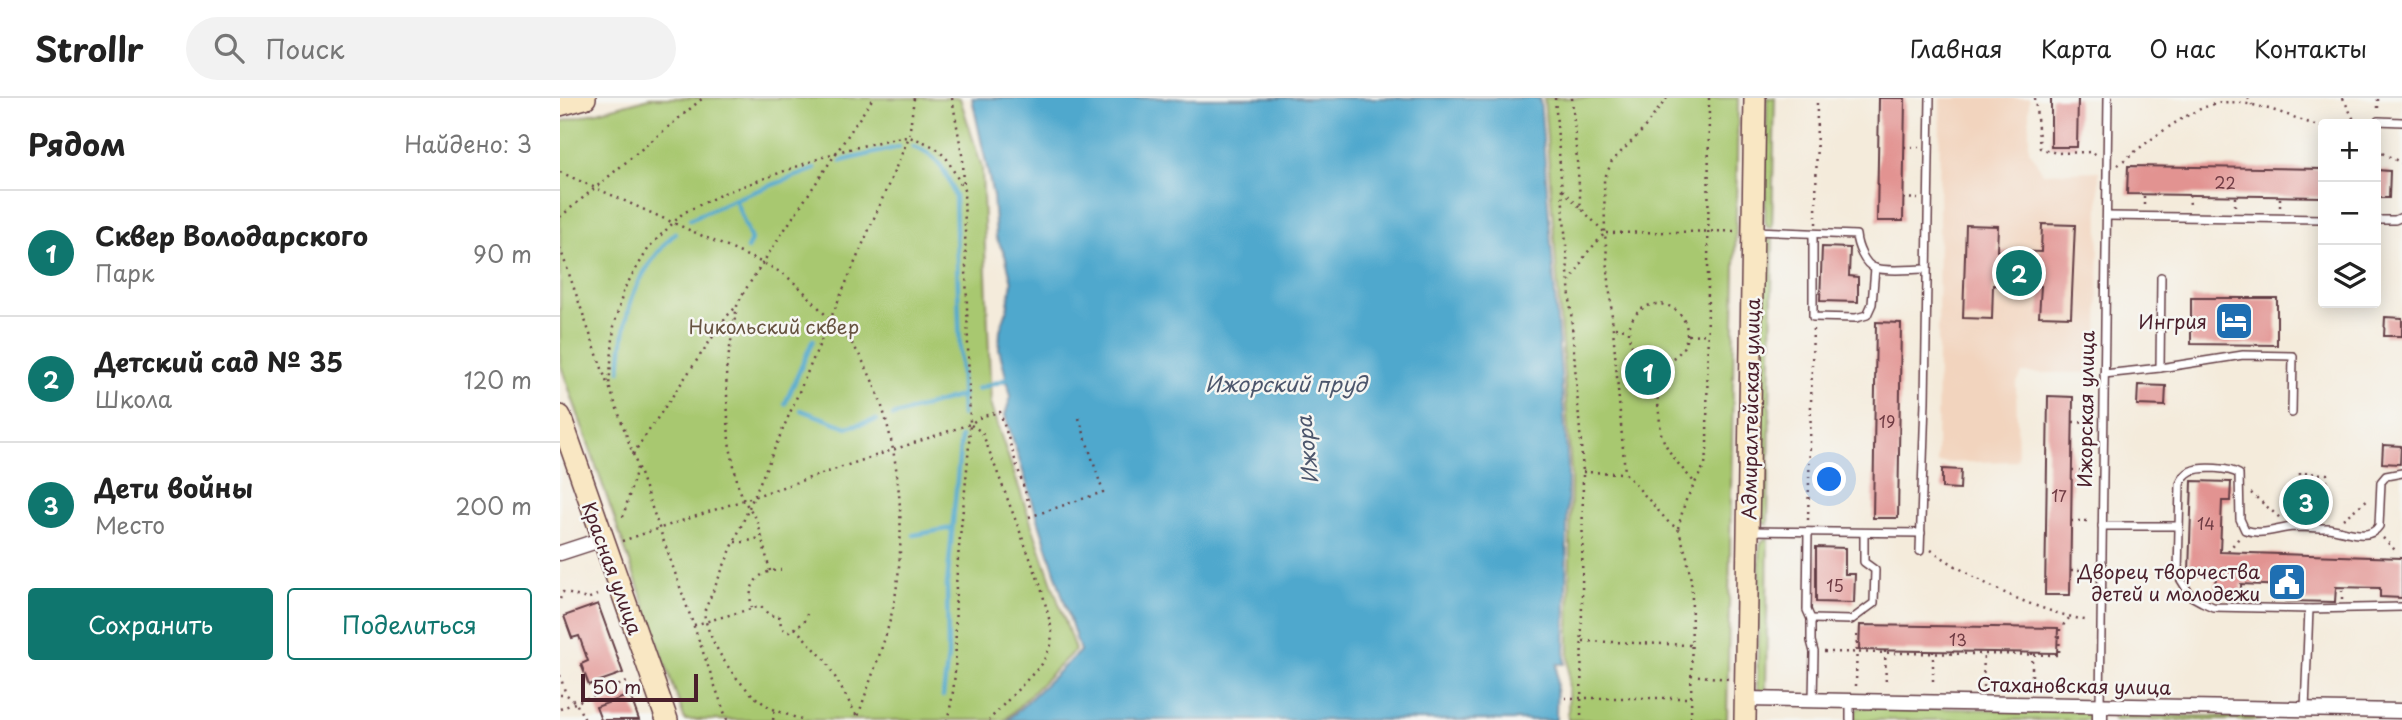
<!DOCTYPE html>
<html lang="ru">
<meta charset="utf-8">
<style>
body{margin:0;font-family:"Playpen Sans",sans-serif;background:#f2f2f2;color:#222}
.controls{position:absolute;right:21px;top:21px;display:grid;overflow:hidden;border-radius:7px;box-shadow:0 4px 18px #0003}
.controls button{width:63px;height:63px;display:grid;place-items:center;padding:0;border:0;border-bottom:2px solid #e0e0e0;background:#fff;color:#222;font:35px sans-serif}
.scale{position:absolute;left:21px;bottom:18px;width:117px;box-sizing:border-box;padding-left:7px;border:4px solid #4a1f2b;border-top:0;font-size:19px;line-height:24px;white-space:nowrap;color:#4a1f2b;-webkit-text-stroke:5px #f6f6f2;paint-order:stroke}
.you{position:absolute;left:1270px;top:382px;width:24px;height:24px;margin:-18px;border:5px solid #fff;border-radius:50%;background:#1a73e8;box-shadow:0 0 0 10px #1a73e833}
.badge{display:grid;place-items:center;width:46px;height:46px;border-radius:50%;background:#0f766e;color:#fff;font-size:23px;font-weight:700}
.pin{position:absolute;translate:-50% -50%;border:4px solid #fff;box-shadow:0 2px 7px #0006}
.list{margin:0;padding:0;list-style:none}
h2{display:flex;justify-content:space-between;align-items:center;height:91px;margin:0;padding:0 28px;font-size:30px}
h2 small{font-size:23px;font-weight:400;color:#767676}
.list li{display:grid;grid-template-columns:46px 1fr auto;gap:21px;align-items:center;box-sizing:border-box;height:126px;padding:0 28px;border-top:2px solid #e0e0e0}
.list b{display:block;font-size:26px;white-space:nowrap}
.list p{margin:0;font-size:23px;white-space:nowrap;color:#767676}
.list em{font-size:23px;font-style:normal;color:#767676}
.actions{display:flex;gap:14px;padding:21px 28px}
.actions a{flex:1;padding:16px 0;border:2px solid #0f766e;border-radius:7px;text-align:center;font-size:24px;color:#0f766e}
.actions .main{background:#0f766e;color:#fff}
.icon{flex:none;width:38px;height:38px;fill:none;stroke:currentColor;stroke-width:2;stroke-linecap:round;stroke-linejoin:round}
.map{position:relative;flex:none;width:1842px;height:622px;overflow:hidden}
header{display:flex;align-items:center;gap:42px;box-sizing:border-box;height:98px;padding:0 35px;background:#fff;border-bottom:2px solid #e0e0e0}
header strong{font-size:33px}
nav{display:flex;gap:38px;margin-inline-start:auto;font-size:24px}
.search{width:490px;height:63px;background:#f2f2f2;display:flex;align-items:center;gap:18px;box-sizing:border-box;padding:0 24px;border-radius:38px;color:#767676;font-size:26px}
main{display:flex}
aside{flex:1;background:#fff}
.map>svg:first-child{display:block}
.built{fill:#f2d4be}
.green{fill:#a8c870;stroke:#79744e;stroke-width:2}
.water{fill:#4fa8cd;stroke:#4c647c;stroke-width:2}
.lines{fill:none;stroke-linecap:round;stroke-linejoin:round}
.stream{stroke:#4fa8cd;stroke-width:4.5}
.building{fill:#e29391}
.lane-casing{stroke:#643e45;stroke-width:10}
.street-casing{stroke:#643e45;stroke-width:17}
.secondary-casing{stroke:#643e45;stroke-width:24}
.path{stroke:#643e45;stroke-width:2.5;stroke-dasharray:2 5;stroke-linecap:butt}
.lane{stroke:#fff;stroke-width:7}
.street{stroke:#fff;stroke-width:14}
.secondary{stroke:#f9e7c3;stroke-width:21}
.labels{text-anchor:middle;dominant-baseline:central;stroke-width:5;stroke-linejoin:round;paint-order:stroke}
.number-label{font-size:16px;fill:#703c44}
.poi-label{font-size:19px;fill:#4a1f2b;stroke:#f6f6f2;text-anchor:end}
.park-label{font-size:19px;fill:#665240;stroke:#f6f6f2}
.street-label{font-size:19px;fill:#4a1f2b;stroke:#f6f6f2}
.water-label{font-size:21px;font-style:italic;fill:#4c566c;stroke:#f6f6f2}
</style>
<header>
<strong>Strollr</strong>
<div class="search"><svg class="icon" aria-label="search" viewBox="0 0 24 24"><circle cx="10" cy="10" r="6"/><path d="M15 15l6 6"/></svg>Поиск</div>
<nav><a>Главная</a><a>Карта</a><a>О нас</a><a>Контакты</a></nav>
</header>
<main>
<aside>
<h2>Рядом<small>Найдено: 3</small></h2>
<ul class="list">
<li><span class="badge">1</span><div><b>Сквер Володарского</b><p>Парк</p></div><em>90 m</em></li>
<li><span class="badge">2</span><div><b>Детский сад № 35</b><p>Школа</p></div><em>120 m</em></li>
<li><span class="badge">3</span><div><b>Дети войны</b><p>Место</p></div><em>200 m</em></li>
</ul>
<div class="actions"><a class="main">Сохранить</a><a>Поделиться</a></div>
</aside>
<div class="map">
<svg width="1842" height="622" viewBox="0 0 1842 622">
<rect width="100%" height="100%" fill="#f6f6f2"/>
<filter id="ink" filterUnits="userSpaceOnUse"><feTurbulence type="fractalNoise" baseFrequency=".0143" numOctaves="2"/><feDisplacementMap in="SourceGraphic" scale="14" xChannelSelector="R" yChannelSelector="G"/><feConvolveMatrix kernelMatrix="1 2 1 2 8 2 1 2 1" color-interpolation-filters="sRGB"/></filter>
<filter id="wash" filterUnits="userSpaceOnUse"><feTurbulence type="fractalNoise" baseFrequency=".00686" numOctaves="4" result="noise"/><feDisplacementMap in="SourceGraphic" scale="28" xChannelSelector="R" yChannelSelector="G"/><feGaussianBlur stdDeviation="1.57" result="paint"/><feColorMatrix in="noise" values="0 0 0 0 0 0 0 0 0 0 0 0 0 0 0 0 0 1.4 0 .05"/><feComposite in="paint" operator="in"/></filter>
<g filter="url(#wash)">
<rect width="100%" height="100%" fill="#f4ebdb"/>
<polygon class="built" points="1380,0 1469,0 1469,52 1483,75 1539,73 1538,275 1462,275 1456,287 1458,360 1454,363 1377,365"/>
<g class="green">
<polygon points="90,0 400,0 422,70 431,309 515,552 445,622 125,622 0,265 0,24"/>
<polygon points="984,0 1178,0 1167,622 1008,622 1011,373"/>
<polygon points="1207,0 1215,0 1212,130 1207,129 1205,123"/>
<polygon points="1213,139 1208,427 1201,424 1200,420 1204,145"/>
<polygon points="1208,440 1206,596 1199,593 1197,587 1200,447 1204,441"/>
<polygon points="1300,609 1528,613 1534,622 1294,622 1296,612"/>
<polygon points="1559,617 1701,619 1701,622 1553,622 1553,618"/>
</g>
<polygon class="water" points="412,0 980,0 1008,369 1005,566 997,566 996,622 448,622 520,553 445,317 451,298 439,251 440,232 447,212 452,184 445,157 436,139 433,98"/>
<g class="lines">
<g class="stream">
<path d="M353,49C378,56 388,76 395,99L402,317"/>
<polyline points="281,63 339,49"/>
<polyline points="175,101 191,142 187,151"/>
<polyline points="130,121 175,101 255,71"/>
<path d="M60,273C65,211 71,181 115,135"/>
<polyline points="417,291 448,281"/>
<polyline points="225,306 253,242"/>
<polyline points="241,312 287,329 317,322"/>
<polyline points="333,318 403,297"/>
<polyline points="354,437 392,430"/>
<polyline points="383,598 388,558 387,487 401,339"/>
</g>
</g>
<g id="blocks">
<g class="building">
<polygon points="1319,0 1345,0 1343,123 1317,123"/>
<polygon points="1491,0 1518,0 1517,49 1491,49"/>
<polygon points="1568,68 1763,71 1763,99 1567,96"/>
<polygon points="1816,72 1830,73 1829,100 1816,100"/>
<polygon points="1482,126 1515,127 1511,219 1479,218 1481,188 1433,187 1432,221 1403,220 1406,127 1438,128 1437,153 1481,154"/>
<polygon points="1262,149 1290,150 1289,178 1298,179 1298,204 1260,203"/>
<polygon points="1631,200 1717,200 1717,247 1631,246"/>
<polygon points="1825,219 1842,220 1842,238 1824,238"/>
<polygon points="1316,224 1341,225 1338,420 1313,420"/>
<polygon points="1578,287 1606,288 1605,308 1577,307"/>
<polygon points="1488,298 1513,299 1510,497 1485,497"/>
<polygon points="1823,347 1841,348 1840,366 1822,365"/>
<polygon points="1382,371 1401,372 1400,391 1382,390"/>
<polygon points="1632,383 1671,384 1670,403 1662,403 1660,454 1842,460 1842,500 1820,499 1820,490 1776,489 1775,504 1725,503 1725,488 1681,486 1681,495 1655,494 1656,475 1629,474"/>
<polygon points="1256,449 1285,450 1285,476 1295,476 1294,505 1256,504"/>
<polygon points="38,506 63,575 29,587 21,566 28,563 19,538 12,540 4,518"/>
<polygon points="1300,527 1498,530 1497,555 1299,552"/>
<polygon points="70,597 79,622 41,622 36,609"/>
</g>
</g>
</g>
<g filter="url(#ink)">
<use href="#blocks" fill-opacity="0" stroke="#643e45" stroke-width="2"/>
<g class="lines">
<defs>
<g id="lane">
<polyline points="1818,23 1842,24"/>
<polyline points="1547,118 1763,121"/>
<polyline points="1816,122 1835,122 1842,119"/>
<path d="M1194,133L1296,137C1297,147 1304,167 1315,170C1327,174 1353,171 1366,171"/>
<polyline points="1253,136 1253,219 1296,220 1307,217 1312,206 1315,170"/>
<polyline points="1600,270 1601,179"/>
<polyline points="1544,276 1600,270 1683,257 1733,258 1732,315"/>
<path d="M1842,375L1826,378L1821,384L1819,428C1808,445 1783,431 1767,430C1756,430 1745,429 1734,429C1717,430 1703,438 1685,432L1680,421L1679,376C1669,370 1643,368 1631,373C1625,376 1623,380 1620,386L1618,477L1631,498L1642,504L1653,509L1749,511L1842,509"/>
<polyline points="1542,428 1618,428"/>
<polyline points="1192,433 1361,435"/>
<polyline points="1248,434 1247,512 1251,521 1251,543 1254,554 1253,601"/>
<polyline points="1360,453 1365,303 1370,0"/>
<polyline points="1251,521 1291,522 1314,505 1315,472 1304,464 1304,435"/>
<polyline points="1540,607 1548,0"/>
<polyline points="1745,611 1749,511"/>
<polyline points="1290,622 1290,602"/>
</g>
<g id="street">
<polyline points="0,455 43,441"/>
<polyline points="1186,601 1842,613"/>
<polyline points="1540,622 1540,607"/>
</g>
<g id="secondary">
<polyline points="0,7 25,0"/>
<polyline points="0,318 107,622"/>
<polyline points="1185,622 1195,0"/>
</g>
</defs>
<use href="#lane" class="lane-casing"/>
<use href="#street" class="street-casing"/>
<use href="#secondary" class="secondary-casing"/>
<g class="path">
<polyline points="392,0 403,62 404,90"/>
<polyline points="995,0 1023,374 1021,622"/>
<polyline points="1012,0 1021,112"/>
<polyline points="1107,0 1081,34 1052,63 1044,82 1045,135 1065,375 1110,426 1118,430 1127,459 1132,489 1131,622"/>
<polyline points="1475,0 1480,50 1496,55 1532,54 1537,57"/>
<polyline points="1688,0 1692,7"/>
<polyline points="1783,0 1796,26"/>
<polyline points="1818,1 1818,12"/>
<polyline points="1344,49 1359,49"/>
<polyline points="1816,52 1842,65"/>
<path d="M1558,67C1582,48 1629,10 1659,5C1689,0 1735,20 1763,30"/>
<path d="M0,74L203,165C229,177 241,190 260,211C271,223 284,233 293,247C337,313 348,417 336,494C329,538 310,580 297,622"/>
<polyline points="1003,92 1045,135 1026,156 1011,183"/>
<polyline points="1629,97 1630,107"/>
<polyline points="1343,100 1358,101"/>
<polyline points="1584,107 1584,96"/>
<polyline points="1675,108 1675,98"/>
<polyline points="1720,109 1720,98"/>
<polyline points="0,119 143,0"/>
<polyline points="1256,126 1257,0"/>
<polyline points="1046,135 1176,133"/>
<polyline points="0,150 47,285"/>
<circle cx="1098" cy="235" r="29"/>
<polyline points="1055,230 1069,231"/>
<polyline points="1128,237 1147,236"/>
<path d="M1094,265L1101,335C1107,355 1121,369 1135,385"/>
<polyline points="1513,324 1534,325"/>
<polyline points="411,327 422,334 481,489 492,532 491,547 482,566 429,622"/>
<polyline points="73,356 167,218 177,208"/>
<polyline points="1512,372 1533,373"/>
<polyline points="1023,374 1065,375"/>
<polyline points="1691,395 1720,420"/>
<polyline points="63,419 77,370"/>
<polyline points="469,419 543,394 519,320"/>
<polyline points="1738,419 1740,375 1767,376 1766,420"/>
<polyline points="1783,421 1808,401"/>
<polyline points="1248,422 1253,229"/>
<polyline points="1511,423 1532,423"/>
<polyline points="1118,430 1125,404 1145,366 1147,356 1149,0"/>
<polyline points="1823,440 1836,453"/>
<polyline points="62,443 410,326 423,318 440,314 470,409"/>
<polyline points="175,444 184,444 203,439"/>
<path d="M1371,452C1423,487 1468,510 1529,523"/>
<polyline points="1668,453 1679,440"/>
<polyline points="1511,472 1532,472"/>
<polyline points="210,473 197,421 184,403 178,387 169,344 166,273 177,208 182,197 215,146 313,0"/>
<polyline points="1632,477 1648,478"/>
<polyline points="0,501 3,494 27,501 37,497"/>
<polyline points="1782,501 1782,490"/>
<path d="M192,510C186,488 198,472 221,472"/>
<polyline points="134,527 201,508 209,517 220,519 221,529 227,534 231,534 236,528 244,526 247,516"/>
<polyline points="235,530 266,563 297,618"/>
<polyline points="1023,543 1131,547"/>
<polyline points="1325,553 1326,588"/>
<polyline points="1373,553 1373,588"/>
<polyline points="1264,554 1499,557 1500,531 1510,519"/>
<polyline points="1472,555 1472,590"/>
<polyline points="0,577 6,597"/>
<polyline points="1131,577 1169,581"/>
<polyline points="1296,588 1297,532"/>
<polyline points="1423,589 1424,554"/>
<polyline points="0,597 7,597 16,605 25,622"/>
<polyline points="1005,600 1131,600"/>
<polyline points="0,611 67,584"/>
<path d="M167,622L49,288L54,228L64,191L90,148L123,115L164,95L277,54L335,40L349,39L362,43L376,50L387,61L404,92L410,326C408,381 399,434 396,488C394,534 400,577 387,622"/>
<polyline points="213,622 215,611"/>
<path d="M241,622C230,617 217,614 206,607C179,590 148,546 144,514L349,39L354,0"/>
</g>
<use href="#lane" class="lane"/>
<use href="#street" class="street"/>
<use href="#secondary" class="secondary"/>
</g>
</g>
<defs>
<symbol id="hotel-square" viewBox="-11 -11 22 22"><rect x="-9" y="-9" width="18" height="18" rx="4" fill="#1f6fb2" stroke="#f6f6f2"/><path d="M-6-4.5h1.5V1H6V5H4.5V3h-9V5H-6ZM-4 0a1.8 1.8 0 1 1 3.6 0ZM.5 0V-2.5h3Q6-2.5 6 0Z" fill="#fff"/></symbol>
<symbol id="civic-square" viewBox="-11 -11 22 22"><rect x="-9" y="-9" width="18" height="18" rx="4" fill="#1f6fb2" stroke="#f6f6f2"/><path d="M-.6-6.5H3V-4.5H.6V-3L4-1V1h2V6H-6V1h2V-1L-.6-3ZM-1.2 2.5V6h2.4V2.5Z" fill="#fff"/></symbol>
</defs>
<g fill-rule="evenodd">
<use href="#hotel-square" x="1652" y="201" width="44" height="44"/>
<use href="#civic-square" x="1705" y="462" width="44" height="44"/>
</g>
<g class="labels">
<g class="number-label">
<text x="1665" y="84">22</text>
<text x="1327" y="323">19</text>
<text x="1499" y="397">17</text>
<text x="1646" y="425">14</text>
<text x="1275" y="487">15</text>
<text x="1398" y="541">13</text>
</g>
<g class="poi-label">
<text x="1647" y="223">Ингрия</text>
<text x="1700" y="473">Дворец творчества<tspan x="1700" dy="22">детей и молодежи</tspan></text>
</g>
<g class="park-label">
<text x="214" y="228">Никольский сквер</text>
</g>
<g class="street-label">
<text transform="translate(1190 311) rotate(-89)">Адмиралтейская улица</text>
<text transform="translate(1525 311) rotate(-89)">Ижорская улица</text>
<text transform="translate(53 470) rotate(70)">Красная улица</text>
<text transform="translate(1514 587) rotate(1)">Стахановская улица</text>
</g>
<g class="water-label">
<text x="726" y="285">Ижорский пруд</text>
<text transform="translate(746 352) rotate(-96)">Ижора</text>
</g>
</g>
</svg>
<div class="controls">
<button>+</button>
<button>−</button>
<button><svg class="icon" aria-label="layers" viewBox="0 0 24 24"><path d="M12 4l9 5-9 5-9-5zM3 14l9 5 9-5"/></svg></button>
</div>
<div class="scale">50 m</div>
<div class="you"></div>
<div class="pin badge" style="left:1088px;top:274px">1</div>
<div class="pin badge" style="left:1459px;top:175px">2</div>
<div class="pin badge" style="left:1746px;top:404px">3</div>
</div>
</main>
